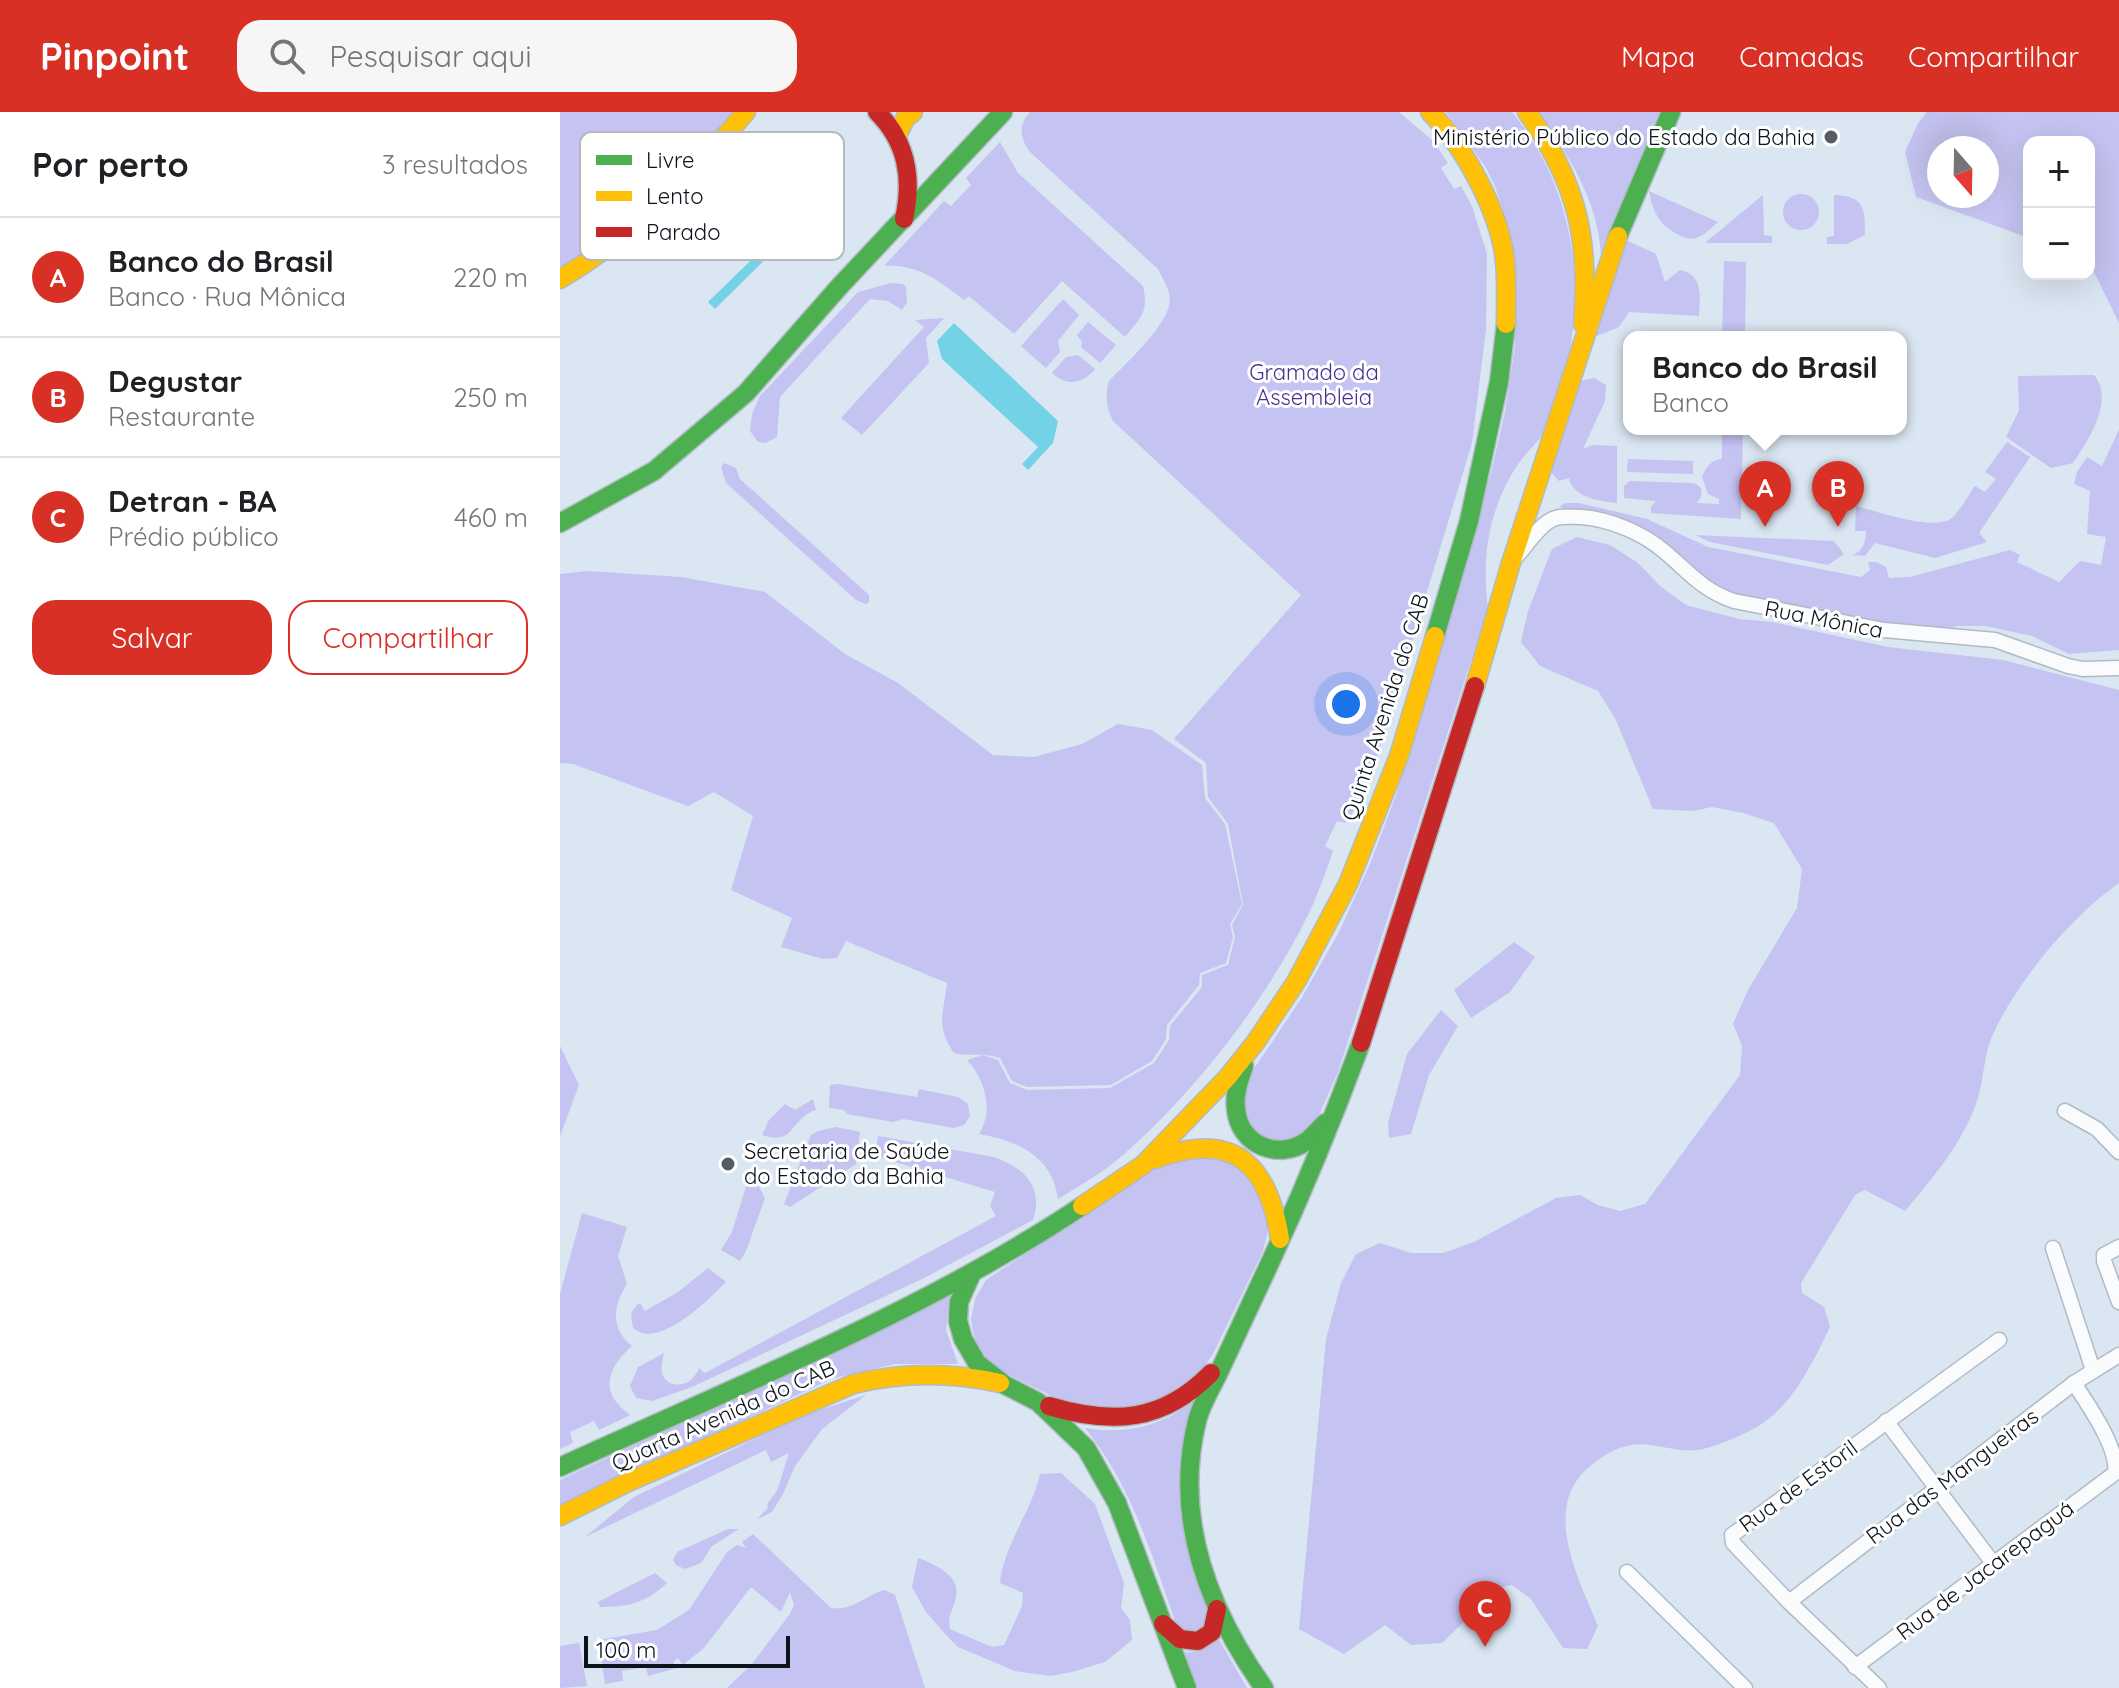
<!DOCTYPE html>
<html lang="pt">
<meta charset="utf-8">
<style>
body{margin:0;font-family:Quicksand,sans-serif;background:#f6f6f6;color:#202124}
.controls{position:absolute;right:24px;top:24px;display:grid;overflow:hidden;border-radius:16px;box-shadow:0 8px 32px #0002}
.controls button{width:72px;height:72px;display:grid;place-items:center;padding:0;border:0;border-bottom:2px solid #e0e0e0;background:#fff;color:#202124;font:40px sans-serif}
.compass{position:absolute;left:1367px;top:24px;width:72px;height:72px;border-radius:50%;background:#fff;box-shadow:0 8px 32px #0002;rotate:160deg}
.scale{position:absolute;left:24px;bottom:20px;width:206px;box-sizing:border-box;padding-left:8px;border:4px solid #0c131b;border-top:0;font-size:22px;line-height:28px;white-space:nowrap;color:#0c131b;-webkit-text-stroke:6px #fff;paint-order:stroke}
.you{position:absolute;left:786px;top:592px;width:28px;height:28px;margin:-20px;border:6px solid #fff;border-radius:50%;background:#1a73e8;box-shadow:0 0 0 12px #1a73e833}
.badge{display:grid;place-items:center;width:52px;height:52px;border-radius:50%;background:#d93025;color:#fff;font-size:26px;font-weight:700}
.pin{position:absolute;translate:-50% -66px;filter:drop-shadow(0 2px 4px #0008)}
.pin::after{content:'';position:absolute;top:42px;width:28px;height:24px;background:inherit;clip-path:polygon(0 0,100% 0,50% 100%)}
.popup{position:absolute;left:1063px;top:219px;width:284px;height:104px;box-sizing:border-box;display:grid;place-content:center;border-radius:16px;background:#fff;filter:drop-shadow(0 2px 6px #0005);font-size:26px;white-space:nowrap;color:#757577}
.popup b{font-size:30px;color:#202124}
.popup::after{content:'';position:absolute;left:50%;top:100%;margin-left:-16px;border:16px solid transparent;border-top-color:#fff}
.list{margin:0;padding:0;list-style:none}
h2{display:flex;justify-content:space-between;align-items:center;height:104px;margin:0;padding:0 32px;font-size:34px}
h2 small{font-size:26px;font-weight:400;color:#757577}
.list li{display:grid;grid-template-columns:52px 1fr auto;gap:24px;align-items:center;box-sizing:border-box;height:120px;padding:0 32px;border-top:2px solid #e0e0e0}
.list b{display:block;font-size:30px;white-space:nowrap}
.list p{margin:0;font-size:26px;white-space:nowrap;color:#757577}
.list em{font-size:26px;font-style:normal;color:#757577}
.actions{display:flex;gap:16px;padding:24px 32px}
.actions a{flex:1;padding:18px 0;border:2px solid #d93025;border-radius:24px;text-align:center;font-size:28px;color:#d93025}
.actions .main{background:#d93025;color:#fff}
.icon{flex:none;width:44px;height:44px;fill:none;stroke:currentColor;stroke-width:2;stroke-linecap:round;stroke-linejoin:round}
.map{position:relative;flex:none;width:1559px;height:1576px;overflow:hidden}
header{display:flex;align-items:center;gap:48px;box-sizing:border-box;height:112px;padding:0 40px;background:#d93025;color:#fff}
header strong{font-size:38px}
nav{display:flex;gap:44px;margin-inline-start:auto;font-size:28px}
.search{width:560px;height:72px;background:#f6f6f6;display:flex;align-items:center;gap:20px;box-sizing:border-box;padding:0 28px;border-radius:24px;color:#757577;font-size:30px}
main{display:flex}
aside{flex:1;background:#fff}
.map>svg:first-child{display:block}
.green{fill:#c4c3f1;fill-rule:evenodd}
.water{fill:#74d2e7}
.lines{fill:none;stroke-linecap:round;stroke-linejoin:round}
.street-casing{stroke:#b1bbc4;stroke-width:17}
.fast-casing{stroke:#b1bbc4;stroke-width:21}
.slow-casing{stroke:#b1bbc4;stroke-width:21}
.jam-casing{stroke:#b1bbc4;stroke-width:21}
.street{stroke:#f9fbfd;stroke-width:14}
.fast{stroke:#4caf50;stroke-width:18}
.slow{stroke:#ffc107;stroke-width:18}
.jam{stroke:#c62828;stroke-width:18}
.poi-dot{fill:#545d66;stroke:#fff;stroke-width:3}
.labels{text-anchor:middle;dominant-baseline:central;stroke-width:6;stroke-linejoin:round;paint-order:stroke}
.poi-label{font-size:22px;fill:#0c131b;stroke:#fff;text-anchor:end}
.park-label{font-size:22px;fill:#4a328e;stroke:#fff}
.street-label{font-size:22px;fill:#0c131b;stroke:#fff}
.key{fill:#fff;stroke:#b6b8bb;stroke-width:2}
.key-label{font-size:22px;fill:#0c131b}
</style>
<header>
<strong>Pinpoint</strong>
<div class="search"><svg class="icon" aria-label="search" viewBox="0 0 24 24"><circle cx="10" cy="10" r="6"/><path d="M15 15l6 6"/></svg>Pesquisar aqui</div>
<nav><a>Mapa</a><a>Camadas</a><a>Compartilhar</a></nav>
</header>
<main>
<aside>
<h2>Por perto<small>3 resultados</small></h2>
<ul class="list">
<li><span class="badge">A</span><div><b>Banco do Brasil</b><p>Banco · Rua Mônica</p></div><em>220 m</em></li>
<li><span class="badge">B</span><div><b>Degustar</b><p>Restaurante</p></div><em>250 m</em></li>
<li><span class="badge">C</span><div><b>Detran - BA</b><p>Prédio público</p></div><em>460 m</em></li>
</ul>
<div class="actions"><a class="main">Salvar</a><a>Compartilhar</a></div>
</aside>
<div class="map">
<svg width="1559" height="1576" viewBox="0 0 1559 1576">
<rect width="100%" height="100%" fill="#dae6f2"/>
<g class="green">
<polygon points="0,0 186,0 75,109 38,123 75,118 0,167"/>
<path d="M470,0H839L873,29L888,51L881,56L894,77L901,74L912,94L927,142L926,217L912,331L817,645L801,689L785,711L777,709L765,734L773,739C765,762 757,786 746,807C704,891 634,981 564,1042C544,1060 521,1073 498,1087C493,1045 457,1028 419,1022C434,999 425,967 407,948L423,943L438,948L450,971L467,978L550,976L594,951L609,928L610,914L642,875V863L668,853L675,825L672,813L683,792L668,712L648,685L646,651L614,627L741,483L553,309C546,295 545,284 549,269C566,251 610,212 610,187C609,176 603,167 598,157L470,40C460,27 458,12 470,0Z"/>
<path d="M886,0H952C1025,89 1032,213 986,317C980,329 967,339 959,351C929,394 921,445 928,496L778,960L753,1017L720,1033L692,1020L683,985L691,961L741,887L779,820L810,752L836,683L931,361L945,300L955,234L949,117L935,74L925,54Z"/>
<path d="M979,0H1102L1041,143C1038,88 1009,45 979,0Z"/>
<path d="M1367,0H1559V211L1529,150V30H1469V126L1356,85L1345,40L1358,11ZM1427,36V84H1379V36Z"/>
<path d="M440,30L458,61L583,174C589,200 581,205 565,225L502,169L454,222L409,184L404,188C379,169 357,151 324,154L384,89L391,94L411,73L406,66Z"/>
<path d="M1089,79L1158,110C1151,116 1144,124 1136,126C1129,128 1123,125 1117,122C1098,112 1093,99 1089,79Z"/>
<circle cx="1241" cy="100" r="18"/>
<polygon points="1203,83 1204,123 1212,124 1212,131 1145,131"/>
<path d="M1274,83C1305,84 1305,97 1305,123L1287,132H1267V125L1274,124Z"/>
<path d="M1059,125L1096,142L1105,170L1120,158C1144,163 1140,185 1139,204L1069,200L1059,215L1032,226Z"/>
<polygon points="1164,149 1186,150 1185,225 1162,225"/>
<polygon points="331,171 343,172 346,175 347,190 342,198 328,189 310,187 220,285 217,325 205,331 198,330 190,319 192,302 200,284 298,180"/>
<polygon points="503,187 519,203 498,229 500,240 486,256 461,234"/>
<polygon points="384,206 366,226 369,251 302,323 281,306 364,215 355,208"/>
<polygon points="528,210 556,233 540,251 521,235 522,230 517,223"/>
<path d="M518,243L535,257C523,272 507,275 492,261L506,245Z"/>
<path d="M1534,263C1555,288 1528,329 1513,351L1491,356L1446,325L1459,298L1458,264Z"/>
<path d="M1034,266L1046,273L1045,289L1023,337L1033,333L1057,334V391C1040,389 1013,386 1009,366L999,369L990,359L1012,271Z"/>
<path d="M1162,317H1183L1181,407L1091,401V395L1096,389L1064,386V374L1070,369L1132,371C1145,374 1143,383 1137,391L1159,392V387L1148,382L1142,365C1146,355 1152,347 1162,347Z"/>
<polygon points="1559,318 1559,538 1509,542 1472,524 1425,514 1398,514 1354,522 1174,489 1085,427 1009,405 1000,394 1006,391 1019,391 1087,407 1148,435 1301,465 1310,458 1308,450 1316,450 1326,455 1329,466 1350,465 1450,438 1460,443 1457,450 1499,470 1520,449 1541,453 1546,425 1527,422 1530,379 1514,372 1517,360 1527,345 1542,354"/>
<path d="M1447,330L1470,345L1419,421L1427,430L1375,446L1315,431L1305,444L1292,443C1303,440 1306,429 1306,419H1295L1296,394C1317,399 1376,421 1393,405C1401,397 1408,384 1415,374L1425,380L1436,367L1425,360Z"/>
<polygon points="1068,347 1133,349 1133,362 1067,360"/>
<polygon points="164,351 176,356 180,367 309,483 309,490 306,492 296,488 166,371 161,355"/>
<polygon points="1135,423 1274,429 1284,442 1268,453 1150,430"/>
<path d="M1017,425L1050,433L1078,451L1100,474L1126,493L1179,507L1212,510L1328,535L1443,548L1559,578V771C1511,805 1459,867 1434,920C1424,940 1424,965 1418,986C1405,1028 1373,1066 1345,1099L1305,1078L1295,1083L1241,1171L1242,1181L1264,1195L1270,1215C1253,1250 1231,1297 1195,1316C1181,1324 1152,1336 1138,1338C1116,1341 1092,1329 1071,1333C1053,1337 1042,1344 1028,1356C981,1397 1019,1467 1038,1514L1027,1537L1003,1536L971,1487L952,1473L931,1477L908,1506L882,1531L851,1533L825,1513L784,1542L739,1517L766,1227L781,1171L796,1142L820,1131L851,1141H883L914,1130L996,1086L1020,1083L1038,1093L1060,1099L1085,1092L1180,963L1182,934L1173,912L1188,878L1237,796L1242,757L1214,711L1183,701L1152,695L1133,699L1093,697L1055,606L1038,579L980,554L961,530L968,499L992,437Z"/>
<path d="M27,459L121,465L205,480L285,542L338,571L433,643L474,645L522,632L558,612L592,618L642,653L645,686L665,712L682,792L670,812L673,825L666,851L640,861L639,873L607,913L606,927L592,949L551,973L467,975L452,969L440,946C423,940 411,945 394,941C375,914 384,900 387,871L286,829L277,846L263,847L221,835L232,806L171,778L193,704L154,680L128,694L13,652L0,651V462Z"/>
<polygon points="954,830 975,845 950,880 911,906 894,878"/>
<polygon points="881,898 898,914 869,963 851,1022 829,1026 828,1011 847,942"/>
<polygon points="0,934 19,973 0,1024"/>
<polygon points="278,972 357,985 359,977 398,985 408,992 410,1004 404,1013 394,1016 343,1007 333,1010 287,1002 284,998 269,996 270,973"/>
<path d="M253,987L256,998C229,1007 236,1034 202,1023L209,1008L225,992L235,998Z"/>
<polygon points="276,1015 300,1020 296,1052 230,1095 224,1092 251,1023 258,1019"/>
<path d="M318,1024L434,1045C464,1056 484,1074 473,1108L364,1166L132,1275L92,1289L76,1286L70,1274L78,1255L104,1241C101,1254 98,1265 112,1272C125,1274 134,1269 139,1256L145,1261L436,1104L430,1094L435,1080L315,1044Z"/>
<polygon points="660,1045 690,1063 711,1106 703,1139 653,1242 645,1253 625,1273 601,1287 560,1298 504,1290 433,1255 415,1229 411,1208 415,1187 426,1168 595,1056 615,1046"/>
<polygon points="189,1065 197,1071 205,1086 186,1139 180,1149 161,1138 172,1120"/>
<path d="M22,1101L67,1115L58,1144L67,1172C53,1193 50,1217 72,1234C46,1257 39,1281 70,1303L39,1318L34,1309L10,1320L13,1331L0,1337V1182Z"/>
<path d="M148,1156L166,1170C148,1188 100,1237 74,1217C70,1207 69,1198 80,1191L85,1199L118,1180Z"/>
<polygon points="390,1181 386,1218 398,1252 335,1252 274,1266 0,1393 0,1368 240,1256"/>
<polygon points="306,1283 262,1317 235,1354 223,1382 212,1400 197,1407 208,1396 207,1392 217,1379 229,1341 211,1350 206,1338 25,1425 74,1385 244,1303"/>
<path d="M636,1287L626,1432L647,1499V1509L638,1520L618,1517C592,1445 574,1377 525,1316C567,1323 603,1314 636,1287Z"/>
<path d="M501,1361L535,1392L564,1471L561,1496L570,1508L572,1528L545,1550L512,1560L491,1564L455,1559L398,1535L386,1523L366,1500L352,1475L358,1446C374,1452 401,1463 396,1485C394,1497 387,1503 390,1517L432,1535L444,1533L462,1494L463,1481L440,1471C444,1432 472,1399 480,1362Z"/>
<polygon points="168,1417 179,1417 152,1434 141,1451 125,1457 116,1453 113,1448 117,1440"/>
<path d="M193,1422L271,1496C294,1499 304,1484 324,1478L335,1483L365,1576H167L191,1553L230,1502L234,1493L230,1480L221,1500L191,1475L144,1536L123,1553L118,1546L113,1550L117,1556L88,1564L86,1555L62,1559L63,1569L45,1572L38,1528L97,1518L129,1498L167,1440L177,1433L186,1436L182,1430Z"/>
<path d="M95,1461L107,1471C85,1491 69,1495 40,1495L38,1490Z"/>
<polygon points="657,1524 687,1576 638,1576 623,1541 640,1539"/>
<polygon points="19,1531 27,1574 0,1576 0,1534"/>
</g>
<g class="water">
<polygon points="251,75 264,89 155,197 148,190 219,121 212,113"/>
<polygon points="394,211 498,309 493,331 468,358 462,352 478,335 382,247 377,229"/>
</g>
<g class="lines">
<defs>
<g id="street">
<path d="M957,444C967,433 978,415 991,408C999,403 1012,405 1021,405C1050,407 1083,421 1105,440C1130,461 1142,478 1174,489L1324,518L1435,528L1508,554L1523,557L1559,556"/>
<polyline points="1505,999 1537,1017 1559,1040"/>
<polyline points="1559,1135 1544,1143 1544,1149 1559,1190"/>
<polyline points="1493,1136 1533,1258"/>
<polyline points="1326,1309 1433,1451"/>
<polyline points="1067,1460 1185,1576"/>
<polyline points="1229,1490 1514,1271 1559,1243"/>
<path d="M1295,1555L1555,1361C1559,1336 1528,1293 1514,1271"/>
<polyline points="1319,1576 1229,1490 1173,1431 1172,1423 1439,1228"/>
</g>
<g id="fast">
<polyline points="1058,124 1111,0"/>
<polyline points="0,411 94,359 186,281 279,175 443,0"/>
<polyline points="875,524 909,409 939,270 946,212"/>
<path d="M684,954C679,969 674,982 676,997C679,1033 718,1049 747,1029C753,1024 759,1017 765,1011"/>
<polyline points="412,1161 399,1190 398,1209 403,1227 417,1251 445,1273 478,1290 526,1336 557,1391 627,1576"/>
<path d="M0,1355C174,1275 363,1200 522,1094"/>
<path d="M704,1576C648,1497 613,1406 637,1309C641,1292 652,1275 659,1260C675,1225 692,1190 708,1155C742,1082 773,1007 801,931"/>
</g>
<g id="slow">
<path d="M870,0C904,34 940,100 945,149C947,170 946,191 946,212"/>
<path d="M967,0C1017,70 1030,127 1023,212"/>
<polyline points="337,24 345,7 353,0"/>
<path d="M0,167C74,123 130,65 186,0"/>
<polyline points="915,574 951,451 1058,124"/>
<path d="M595,1047C672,1018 708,1050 720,1127"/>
<polyline points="522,1094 583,1053 667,966 695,931 736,870 788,772 839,644 875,524"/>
<path d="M0,1404L68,1370L293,1272C343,1260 390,1260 440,1271"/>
</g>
<g id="jam">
<path d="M317,0C347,30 353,66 344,107"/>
<polyline points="801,931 915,574"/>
<path d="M489,1294C553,1313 603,1310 651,1261"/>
<polyline points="603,1512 620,1527 638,1529 652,1520 657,1497"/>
</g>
</defs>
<use href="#street" class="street-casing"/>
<use href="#fast" class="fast-casing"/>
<use href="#slow" class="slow-casing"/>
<use href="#jam" class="jam-casing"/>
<use href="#street" class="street"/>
<use href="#fast" class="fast"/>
<use href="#slow" class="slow"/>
<use href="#jam" class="jam"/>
</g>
<g class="poi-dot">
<circle cx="1271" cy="25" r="8"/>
<circle cx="168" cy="1052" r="8"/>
</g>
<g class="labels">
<g class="poi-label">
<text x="1255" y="25">Ministério Público do Estado da Bahia</text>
<text x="184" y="1039" text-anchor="start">Secretaria de Saúde<tspan x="184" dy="25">do Estado da Bahia</tspan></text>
</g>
<g class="park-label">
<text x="754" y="260">Gramado da<tspan x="754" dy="25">Assembleia</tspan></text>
</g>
<g class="street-label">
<text transform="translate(1264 507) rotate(11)">Rua Mônica</text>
<text transform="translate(825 595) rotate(-72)">Quinta Avenida do CAB</text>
<text transform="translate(163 1303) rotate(-24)">Quarta Avenida do CAB</text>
<text transform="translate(1392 1364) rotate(-37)">Rua das Mangueiras</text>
<text transform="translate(1238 1374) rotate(-36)">Rua de Estoril</text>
<text transform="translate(1425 1458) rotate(-37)">Rua de Jacarepaguá</text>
</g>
</g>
<rect x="20" y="20" width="264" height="128" rx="12" class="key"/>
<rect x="36" y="43" width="36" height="10" fill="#4caf50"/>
<rect x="36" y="79" width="36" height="10" fill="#ffc107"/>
<rect x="36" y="115" width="36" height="10" fill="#c62828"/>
<g class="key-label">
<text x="86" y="56">Livre</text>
<text x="86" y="92">Lento</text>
<text x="86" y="128">Parado</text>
</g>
</svg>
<div class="controls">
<button>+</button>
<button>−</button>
</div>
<svg class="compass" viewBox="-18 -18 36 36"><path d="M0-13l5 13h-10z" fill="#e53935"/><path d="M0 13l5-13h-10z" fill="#757577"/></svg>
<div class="scale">100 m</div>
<div class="you"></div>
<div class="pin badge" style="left:1205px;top:415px">A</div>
<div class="popup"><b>Banco do Brasil</b>Banco</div>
<div class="pin badge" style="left:1278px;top:415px">B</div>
<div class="pin badge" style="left:925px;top:1535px">C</div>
</div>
</main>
